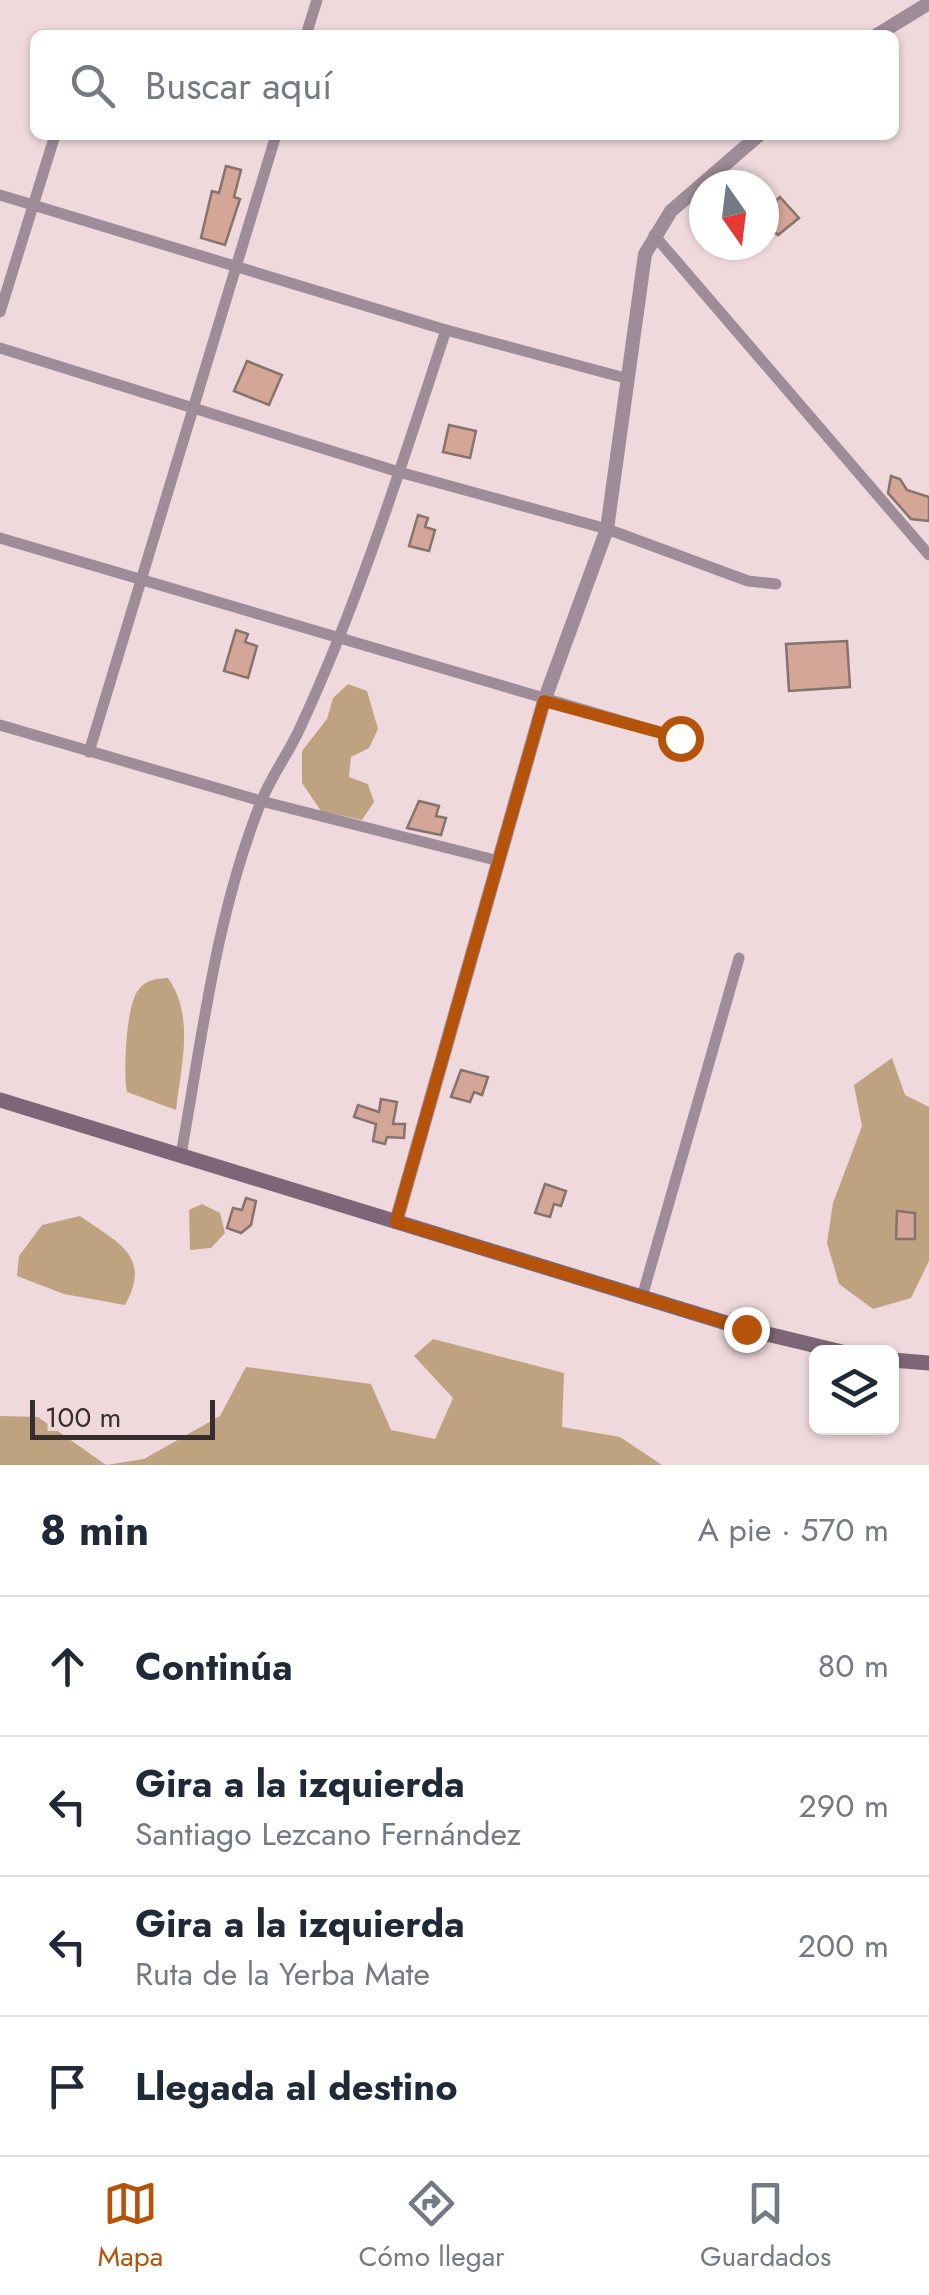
<!DOCTYPE html>
<html lang="es">
<meta charset="utf-8">
<style>
body{margin:0;font-family:Jost,sans-serif;background:#f2f2f3;color:#1f2937}
.controls{position:absolute;right:30px;bottom:30px;display:grid;overflow:hidden;border-radius:15px;box-shadow:0 2px 8px #0004}
.controls button{width:90px;height:90px;display:grid;place-items:center;padding:0;border:0;border-bottom:2px solid #e0e1e3;background:#fff;color:#1f2937;font:50px sans-serif}
.compass{position:absolute;left:689px;top:170px;width:90px;height:90px;border-radius:50%;background:#fff;box-shadow:0 2px 8px #0004;rotate:166deg}
.scale{position:absolute;left:30px;bottom:25px;width:185px;box-sizing:border-box;padding-left:10px;border:5px solid #362d2e;border-top:0;font-size:28px;line-height:35px;white-space:nowrap;color:#362d2e;-webkit-text-stroke:8px #efd9dc;paint-order:stroke}
.stop{position:absolute;width:30px;height:30px;margin:-22px;border:8px solid #b45309;border-radius:50%;background:#fff}
.stop.end{background:#b45309;border-color:#fff;box-shadow:0 2px 10px #0008}
.list{margin:0;padding:0;list-style:none}
h2{display:flex;justify-content:space-between;align-items:center;height:130px;margin:0;padding:0 40px;font-size:42px}
h2 small{font-size:32px;font-weight:400;color:#747a83}
.list li{display:grid;grid-template-columns:65px 1fr auto;gap:30px;align-items:center;box-sizing:border-box;height:140px;padding:0 40px;border-top:2px solid #e0e1e3}
.list b{display:block;font-size:38px;white-space:nowrap}
.list p{margin:0;font-size:32px;white-space:nowrap;color:#747a83}
.list em{font-size:32px;font-style:normal;color:#747a83}
.icon{flex:none;width:55px;height:55px;fill:none;stroke:currentColor;stroke-width:2;stroke-linecap:round;stroke-linejoin:round}
.map{position:relative;flex:none;width:929px;height:1465px;overflow:hidden}
.search{position:absolute;background:#fff;box-shadow:0 2px 8px #0004;left:30px;right:30px;top:30px;height:110px;display:flex;align-items:center;gap:25px;box-sizing:border-box;padding:0 35px;border-radius:15px;color:#747a83;font-size:38px}
.sheet{height:690px;background:#fff}
nav{display:flex;justify-content:space-around;align-items:center;box-sizing:border-box;height:140px;border-top:2px solid #e0e1e3;background:#fff;font-size:28px;color:#747a83}
nav a{display:grid;justify-items:center;gap:5px}
nav .on{color:#b45309}
.map>svg:first-child{display:block}
.forest{fill:#bfa280}
.building{fill:#d3a697;stroke:#85736c;stroke-width:2.5}
.lines{fill:none;stroke-linecap:round;stroke-linejoin:round}
.minor{stroke:#9e8d99;stroke-width:11}
.tertiary{stroke:#9e8d99;stroke-width:14}
.secondary{stroke:#7d6677;stroke-width:15}
.route{stroke:#b45309;stroke-width:12}
</style>
<div class="map">
<svg width="929" height="1465" viewBox="0 0 929 1465">
<rect width="100%" height="100%" fill="#efd9dc"/>
<g class="forest">
<polygon points="348,684 367,691 378,729 369,748 351,757 349,777 368,784 374,802 362,820 321,811 302,783 302,751 327,719 333,698"/>
<path d="M168,978C195,1016 181,1066 176,1110L127,1092C123,1073 126,1003 139,989C147,979 156,979 168,978Z"/>
<polygon points="892,1058 905,1095 929,1107 929,1261 911,1298 873,1309 839,1284 827,1243 833,1203 862,1126 854,1085"/>
<polygon points="202,1204 220,1213 225,1233 211,1248 190,1250 189,1210"/>
<path d="M80,1216C116,1242 153,1255 125,1305L64,1294L17,1276L19,1256L42,1225Z"/>
<polygon points="433,1339 564,1373 562,1427 620,1437 662,1465 0,1465 0,1416 38,1417 106,1465 144,1459 220,1416 246,1367 371,1384 391,1430 435,1439 453,1398 414,1356"/>
</g>
<g class="building">
<polygon points="226,166 241,170 234,197 240,199 225,245 201,238 212,191 219,193"/>
<polygon points="780,197 799,218 778,235 764,223 764,211"/>
<polygon points="247,361 282,375 269,405 234,391"/>
<polygon points="449,425 476,431 470,458 443,452"/>
<polygon points="891,476 900,479 907,490 929,497 929,521 911,519 888,493"/>
<polygon points="418,515 428,518 425,527 435,530 429,551 409,546"/>
<polygon points="236,630 248,634 245,642 257,646 248,678 224,671"/>
<polygon points="847,641 850,687 789,691 786,644"/>
<polygon points="419,801 439,806 436,816 446,818 441,835 407,828"/>
<polygon points="461,1070 488,1077 482,1095 474,1092 470,1102 451,1097"/>
<polygon points="381,1099 397,1102 393,1124 405,1124 404,1138 387,1137 385,1144 373,1141 376,1124 354,1117 358,1105 379,1112"/>
<polygon points="545,1184 566,1191 561,1206 554,1204 550,1217 535,1213"/>
<polygon points="246,1198 256,1201 251,1225 241,1233 227,1228 233,1208 242,1210"/>
<polygon points="897,1211 915,1213 915,1239 896,1239"/>
</g>
<g class="lines">
<g class="minor">
<polyline points="306,35 317,0"/>
<polyline points="0,195 446,330 625,378"/>
<polyline points="654,235 929,555"/>
<polyline points="0,312 55,135"/>
<polyline points="0,348 399,472 607,529 748,581 776,584"/>
<polyline points="0,538 680,738"/>
<polyline points="0,725 261,801 499,861"/>
<polyline points="89,752 276,135"/>
<path d="M181,1155C202,1038 216,914 261,802C271,776 289,753 300,728C359,601 402,464 446,330"/>
<polyline points="642,1297 739,958"/>
</g>
<g class="tertiary">
<polyline points="877,35 929,3"/>
<polyline points="396,1222 544,701 607,529 645,254 671,211 759,135"/>
</g>
<g class="secondary">
<polyline points="0,1100 746,1329 842,1352"/>
<polyline points="892,1360 929,1363"/>
</g>
</g>
<g class="lines">
<polyline class="route" points="680,738 544,701 396,1222 746,1329"/>
</g>
</svg>
<div class="controls">
<button><svg class="icon" aria-label="layers" viewBox="0 0 24 24"><path d="M12 4l9 5-9 5-9-5zM3 14l9 5 9-5"/></svg></button>
</div>
<svg class="compass" viewBox="-18 -18 36 36"><path d="M0-13l5 13h-10z" fill="#e53935"/><path d="M0 13l5-13h-10z" fill="#747a83"/></svg>
<div class="scale">100 m</div>
<div class="stop" style="left:680px;top:738px"></div>
<div class="stop end" style="left:746px;top:1329px"></div>
<div class="search"><svg class="icon" aria-label="search" viewBox="0 0 24 24"><circle cx="10" cy="10" r="6"/><path d="M15 15l6 6"/></svg>Buscar aquí</div>
</div>
<section class="sheet">
<h2>8 min<small>A pie · 570 m</small></h2>
<ul class="list">
<li><svg class="icon" aria-label="ahead" viewBox="0 0 24 24"><path d="M12 20V5M6 11l6-6 6 6"/></svg><div><b>Continúa</b></div><em>80 m</em></li>
<li><svg class="icon" aria-label="left" viewBox="0 0 24 24"><path d="M17 20v-9H6M10 6l-5 5 5 5"/></svg><div><b>Gira a la izquierda</b><p>Santiago Lezcano Fernández</p></div><em>290 m</em></li>
<li><svg class="icon" aria-label="left" viewBox="0 0 24 24"><path d="M17 20v-9H6M10 6l-5 5 5 5"/></svg><div><b>Gira a la izquierda</b><p>Ruta de la Yerba Mate</p></div><em>200 m</em></li>
<li><svg class="icon" aria-label="arrive" viewBox="0 0 24 24"><path d="M6 21V4h12l-3 4 3 4H6"/></svg><div><b>Llegada al destino</b></div></li>
</ul>
</section>
<nav>
<a class="on"><svg class="icon" aria-label="map" viewBox="0 0 24 24"><path d="M3 6l6-2 6 2 6-2v14l-6 2-6-2-6 2zM9 4v14M15 6v14"/></svg>Mapa</a>
<a><svg class="icon" aria-label="directions" viewBox="0 0 24 24"><path d="M12 3l9 9-9 9-9-9zM9 14v-3h6M13 9l2 2-2 2"/></svg>Cómo llegar</a>
<a><svg class="icon" aria-label="saved" viewBox="0 0 24 24"><path d="M7 4h10v16l-5-4-5 4z"/></svg>Guardados</a>
</nav>
